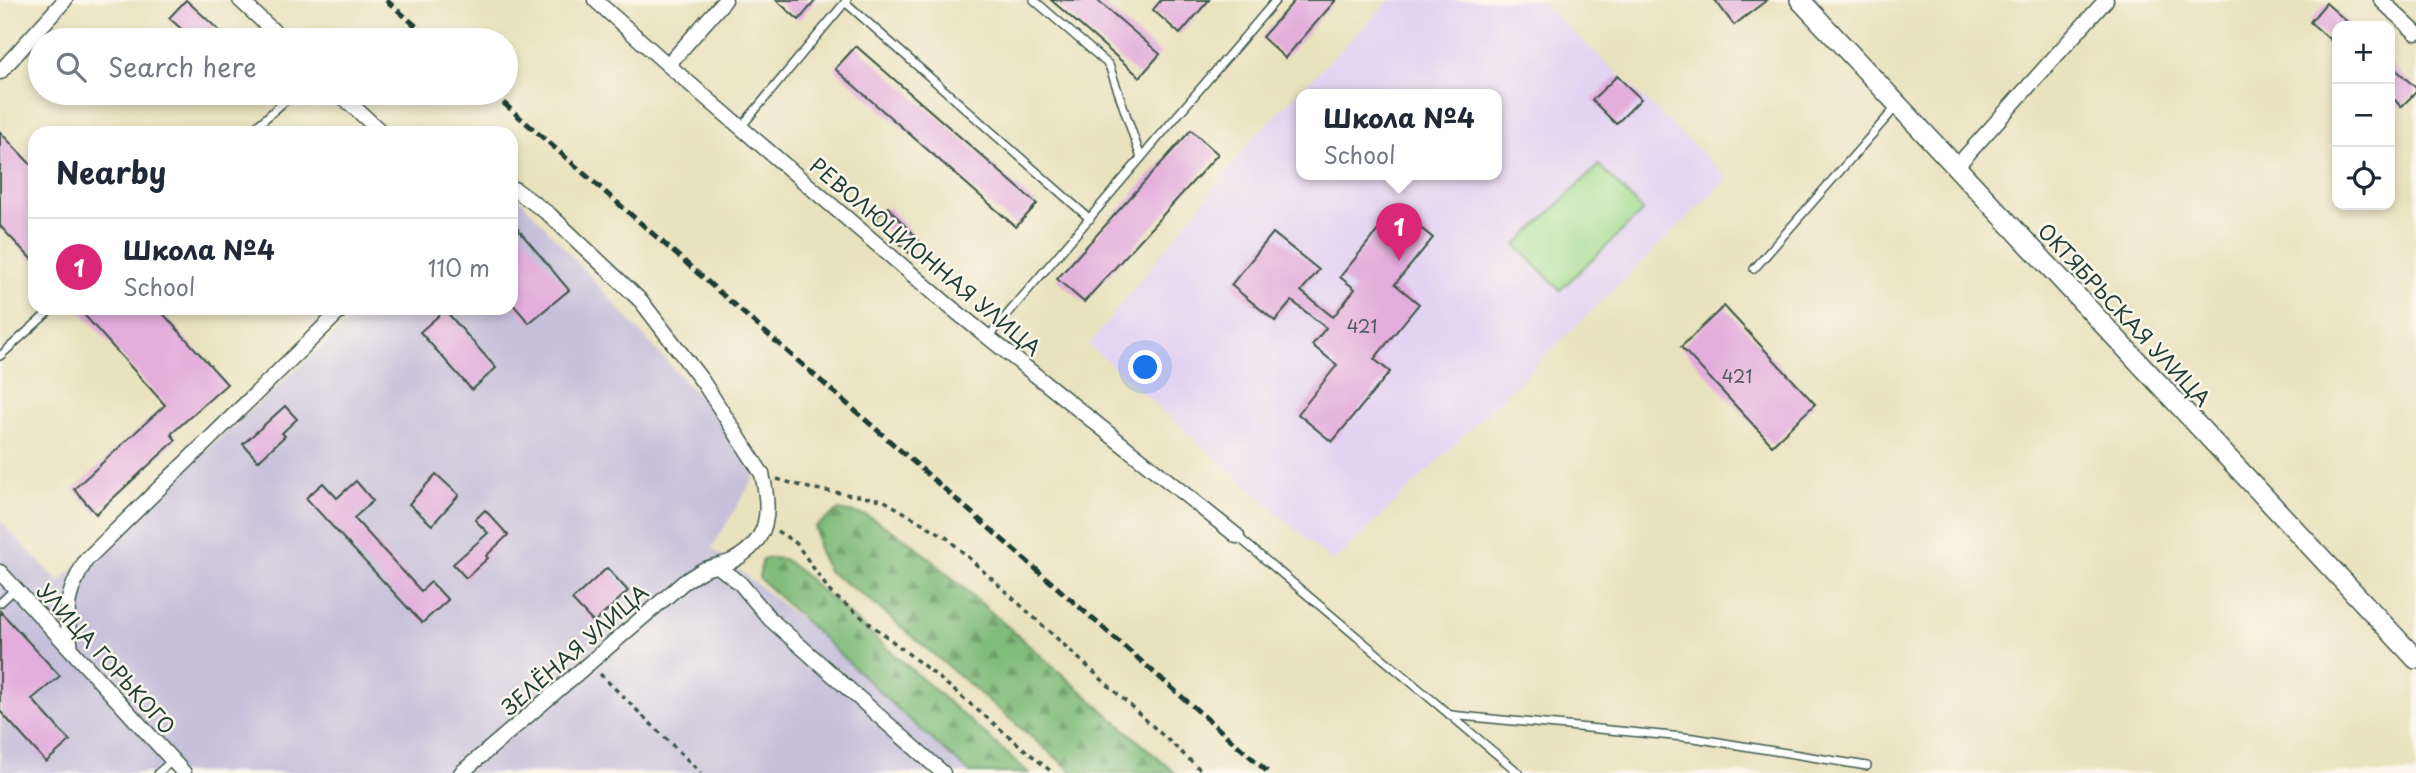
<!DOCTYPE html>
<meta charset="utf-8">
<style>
body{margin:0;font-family:"Playpen Sans",sans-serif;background:#f6f6f7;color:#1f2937}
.controls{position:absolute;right:21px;top:21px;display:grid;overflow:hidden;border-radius:14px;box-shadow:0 4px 10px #0003}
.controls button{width:63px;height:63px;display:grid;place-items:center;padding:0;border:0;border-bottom:2px solid #e0e1e3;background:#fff;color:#1f2937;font:35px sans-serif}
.you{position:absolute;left:1146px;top:368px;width:24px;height:24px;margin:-18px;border:5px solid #fff;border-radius:50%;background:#1a73e8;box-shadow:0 0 0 10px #1a73e833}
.badge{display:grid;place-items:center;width:46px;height:46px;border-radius:50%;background:#db2777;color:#fff;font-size:23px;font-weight:700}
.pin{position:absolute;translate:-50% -58px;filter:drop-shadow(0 2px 4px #0008)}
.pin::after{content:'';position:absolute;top:37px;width:24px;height:21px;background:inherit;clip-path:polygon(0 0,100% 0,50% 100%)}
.popup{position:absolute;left:1296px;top:89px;width:206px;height:91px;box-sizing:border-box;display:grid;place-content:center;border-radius:14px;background:#fff;filter:drop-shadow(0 2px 5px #0005);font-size:23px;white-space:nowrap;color:#747a83}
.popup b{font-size:26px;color:#1f2937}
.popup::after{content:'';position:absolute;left:50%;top:100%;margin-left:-14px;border:14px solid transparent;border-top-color:#fff}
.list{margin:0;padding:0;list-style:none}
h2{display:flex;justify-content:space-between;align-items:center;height:91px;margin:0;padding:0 28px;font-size:30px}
h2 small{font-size:23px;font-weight:400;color:#747a83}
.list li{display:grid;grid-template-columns:46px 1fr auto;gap:21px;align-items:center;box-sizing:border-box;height:98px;padding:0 28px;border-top:2px solid #e0e1e3}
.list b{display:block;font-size:26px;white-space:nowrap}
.list p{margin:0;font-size:23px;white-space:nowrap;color:#747a83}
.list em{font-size:23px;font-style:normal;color:#747a83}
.icon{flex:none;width:38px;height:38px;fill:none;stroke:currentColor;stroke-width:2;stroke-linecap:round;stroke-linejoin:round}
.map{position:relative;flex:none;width:2416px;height:773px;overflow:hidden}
.search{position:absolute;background:#fff;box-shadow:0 4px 10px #0003;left:28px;top:28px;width:490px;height:77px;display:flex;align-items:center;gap:18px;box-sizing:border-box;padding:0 24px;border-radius:38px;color:#747a83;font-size:26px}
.panel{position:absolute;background:#fff;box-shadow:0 4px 10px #0003;left:28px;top:126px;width:490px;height:189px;border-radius:21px}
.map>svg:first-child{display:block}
.built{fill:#e3d3f2;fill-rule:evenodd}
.industrial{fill:#c6c0da}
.grass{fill:#a1dc90;stroke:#608c62;stroke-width:2}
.forest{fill:url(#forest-firs);stroke:#507c57;stroke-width:2}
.building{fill:#e3addc}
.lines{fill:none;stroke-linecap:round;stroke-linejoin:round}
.lane-casing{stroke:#3d5649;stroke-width:10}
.street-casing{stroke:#3d5649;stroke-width:17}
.secondary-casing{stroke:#3d5649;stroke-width:22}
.path{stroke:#3d5649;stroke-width:3.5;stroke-dasharray:5 5;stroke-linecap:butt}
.lane{stroke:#fff;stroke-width:7}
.street{stroke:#fff;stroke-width:14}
.secondary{stroke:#fff;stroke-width:19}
.rail{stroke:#1f3d34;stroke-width:5;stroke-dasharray:10 5;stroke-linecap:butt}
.labels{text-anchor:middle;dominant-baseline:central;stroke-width:5;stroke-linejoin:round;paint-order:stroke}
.number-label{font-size:18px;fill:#50595e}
.street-label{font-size:21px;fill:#1f3d34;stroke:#fbf7ec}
</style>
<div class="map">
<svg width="2416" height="773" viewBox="0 0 2416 773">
<defs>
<pattern id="forest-firs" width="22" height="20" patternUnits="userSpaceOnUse" patternTransform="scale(1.75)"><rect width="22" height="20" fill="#80bc7a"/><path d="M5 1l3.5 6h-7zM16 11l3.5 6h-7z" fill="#689a65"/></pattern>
</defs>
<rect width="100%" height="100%" fill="#fbf7ec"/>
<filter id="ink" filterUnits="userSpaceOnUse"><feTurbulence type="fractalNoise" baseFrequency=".0143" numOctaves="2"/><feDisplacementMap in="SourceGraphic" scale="14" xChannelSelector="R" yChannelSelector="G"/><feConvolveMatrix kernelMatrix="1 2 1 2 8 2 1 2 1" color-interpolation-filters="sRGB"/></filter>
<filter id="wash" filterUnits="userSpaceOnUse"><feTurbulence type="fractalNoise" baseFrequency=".00686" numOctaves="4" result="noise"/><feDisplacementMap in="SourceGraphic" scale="28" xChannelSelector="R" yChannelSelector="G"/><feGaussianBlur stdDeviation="1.57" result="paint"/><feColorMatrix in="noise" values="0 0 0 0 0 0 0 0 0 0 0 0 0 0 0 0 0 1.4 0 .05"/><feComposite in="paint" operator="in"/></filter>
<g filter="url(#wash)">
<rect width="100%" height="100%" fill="#e9e2be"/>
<path class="built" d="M1390,0H1539L1728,178L1333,563L1089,345L1255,136ZM1301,95H1497V175H1301Z"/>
<polygon class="industrial" points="511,189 761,466 712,548 990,773 0,773 0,521 59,582 365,308 511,308"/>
<polygon class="grass" points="1599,165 1643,211 1560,290 1516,245"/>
<g class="forest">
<polygon points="839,510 868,516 912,543 1175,773 1074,773 867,598 828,571 819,551 815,527"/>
<polygon points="770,558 784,559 804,575 1029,773 970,773 902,713 759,578 762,560"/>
</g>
<g id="blocks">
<g class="building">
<polygon points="186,0 221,32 214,40 194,40 169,18"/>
<polygon points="776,0 816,0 799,20"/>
<polygon points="1051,0 1097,0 1160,54 1140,77"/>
<polygon points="1161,0 1209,0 1180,34 1153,10"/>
<polygon points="1295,0 1336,0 1285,58 1262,37"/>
<polygon points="1715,0 1767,0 1734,25"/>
<polygon points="2326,3 2352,26 2337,26 2337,46 2310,22"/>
<polygon points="856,46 1037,204 1016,227 835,69"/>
<polygon points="2390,64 2416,88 2416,92 2401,107 2395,100 2390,102"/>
<polygon points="1617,76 1641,99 1616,124 1592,100"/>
<polygon points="1191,130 1218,154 1084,302 1057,279"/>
<polygon points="0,132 35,169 35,263 0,226"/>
<polygon points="888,207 920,242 909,253 876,218"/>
<polygon points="1396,208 1433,238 1395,284 1419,304 1374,359 1390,372 1332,442 1298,414 1337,365 1312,345 1326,328 1292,301 1275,321 1231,285 1273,233 1319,270 1301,291 1333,317 1355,289 1340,277"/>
<polygon points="511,221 569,290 529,323 511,302"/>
<polygon points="1724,306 1815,404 1772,445 1681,347"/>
<polygon points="78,308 158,308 227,384 171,434 176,440 96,514 74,489 165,405"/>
<polygon points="445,310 496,368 472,390 420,332"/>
<polygon points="285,406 297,419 282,433 285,436 258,461 243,444"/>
<polygon points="436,474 459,495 432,525 409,504"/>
<polygon points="356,481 373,501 354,518 421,591 431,582 448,600 422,623 306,498 323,483 337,498"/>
<polygon points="485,510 508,535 486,556 488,558 466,578 453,564 488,533 475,520"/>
<polygon points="607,568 628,591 594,623 572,600"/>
<polygon points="0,611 60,676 32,699 70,741 46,762 0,711"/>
</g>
</g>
</g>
<g filter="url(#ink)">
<use href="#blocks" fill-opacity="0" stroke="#3d5649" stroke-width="2"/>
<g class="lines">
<defs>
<g id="lane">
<polyline points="1034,0 1109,65 1141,158"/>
<polyline points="845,2 1090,219"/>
<polyline points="741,127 847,0"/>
<polyline points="249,133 294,93"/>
<polyline points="1754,269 1898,105"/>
<polyline points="988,337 1276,0"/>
<polyline points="0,356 53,308"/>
<polyline points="1237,536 1519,773"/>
<polyline points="0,603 15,589"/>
<polyline points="1450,715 1694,738 1867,766"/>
<polyline points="158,773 172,761"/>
</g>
<g id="street">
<polyline points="240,0 283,40"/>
<polyline points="595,0 668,65 949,306 1237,536"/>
<polyline points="2381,0 2416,33"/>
<polyline points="668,65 725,0"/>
<polyline points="0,72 65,0"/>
<polyline points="339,93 382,133"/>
<polyline points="1956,167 2106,0"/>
<polyline points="719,567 740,583 770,619 943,773"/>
<polyline points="0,572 184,773"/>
<path d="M71,649C65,608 65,597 86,560L343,308"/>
<path d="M461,773L684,582C690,578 696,574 703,570C712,566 724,565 734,560C770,540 771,511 762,474L703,382L641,301L550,215L516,190L511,188"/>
</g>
<polyline id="secondary" points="1800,0 2416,659"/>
</defs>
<use href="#lane" class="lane-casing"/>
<use href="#street" class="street-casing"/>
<use href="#secondary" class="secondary-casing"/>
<g class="path">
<polyline points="777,479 809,488 883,500 946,537 1204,773"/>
<polyline points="777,531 796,543 831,593 938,677 1053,773"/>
<polyline points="600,674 701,773"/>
</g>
<use href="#lane" class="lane"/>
<use href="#street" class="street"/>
<use href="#secondary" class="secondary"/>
<g class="rail">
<polyline points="386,0 432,40"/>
<polyline points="492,93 1269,773"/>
</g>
</g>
</g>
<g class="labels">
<g class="number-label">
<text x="1362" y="325">421</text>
<text x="1737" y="375">421</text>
</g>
<g class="street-label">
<text transform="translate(926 256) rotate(40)">РЕВОЛЮЦИОННАЯ УЛИЦА</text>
<text transform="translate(2125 314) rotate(47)">ОКТЯБРЬСКАЯ УЛИЦА</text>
<text transform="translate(574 649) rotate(-41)">ЗЕЛЁНАЯ УЛИЦА</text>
<text transform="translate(107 658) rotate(48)">УЛИЦА ГОРЬКОГО</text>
</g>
</g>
</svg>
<div class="controls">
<button>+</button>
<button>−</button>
<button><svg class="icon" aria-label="locate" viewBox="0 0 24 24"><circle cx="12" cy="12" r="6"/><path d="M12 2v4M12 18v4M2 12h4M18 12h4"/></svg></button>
</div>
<div class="you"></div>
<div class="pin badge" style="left:1399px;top:261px">1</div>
<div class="popup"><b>Школа №4</b>School</div>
<div class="search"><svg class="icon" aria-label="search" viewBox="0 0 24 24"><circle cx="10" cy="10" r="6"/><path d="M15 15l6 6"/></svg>Search here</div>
<section class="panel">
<h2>Nearby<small></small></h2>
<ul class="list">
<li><span class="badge">1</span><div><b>Школа №4</b><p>School</p></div><em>110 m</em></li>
</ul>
</section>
</div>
